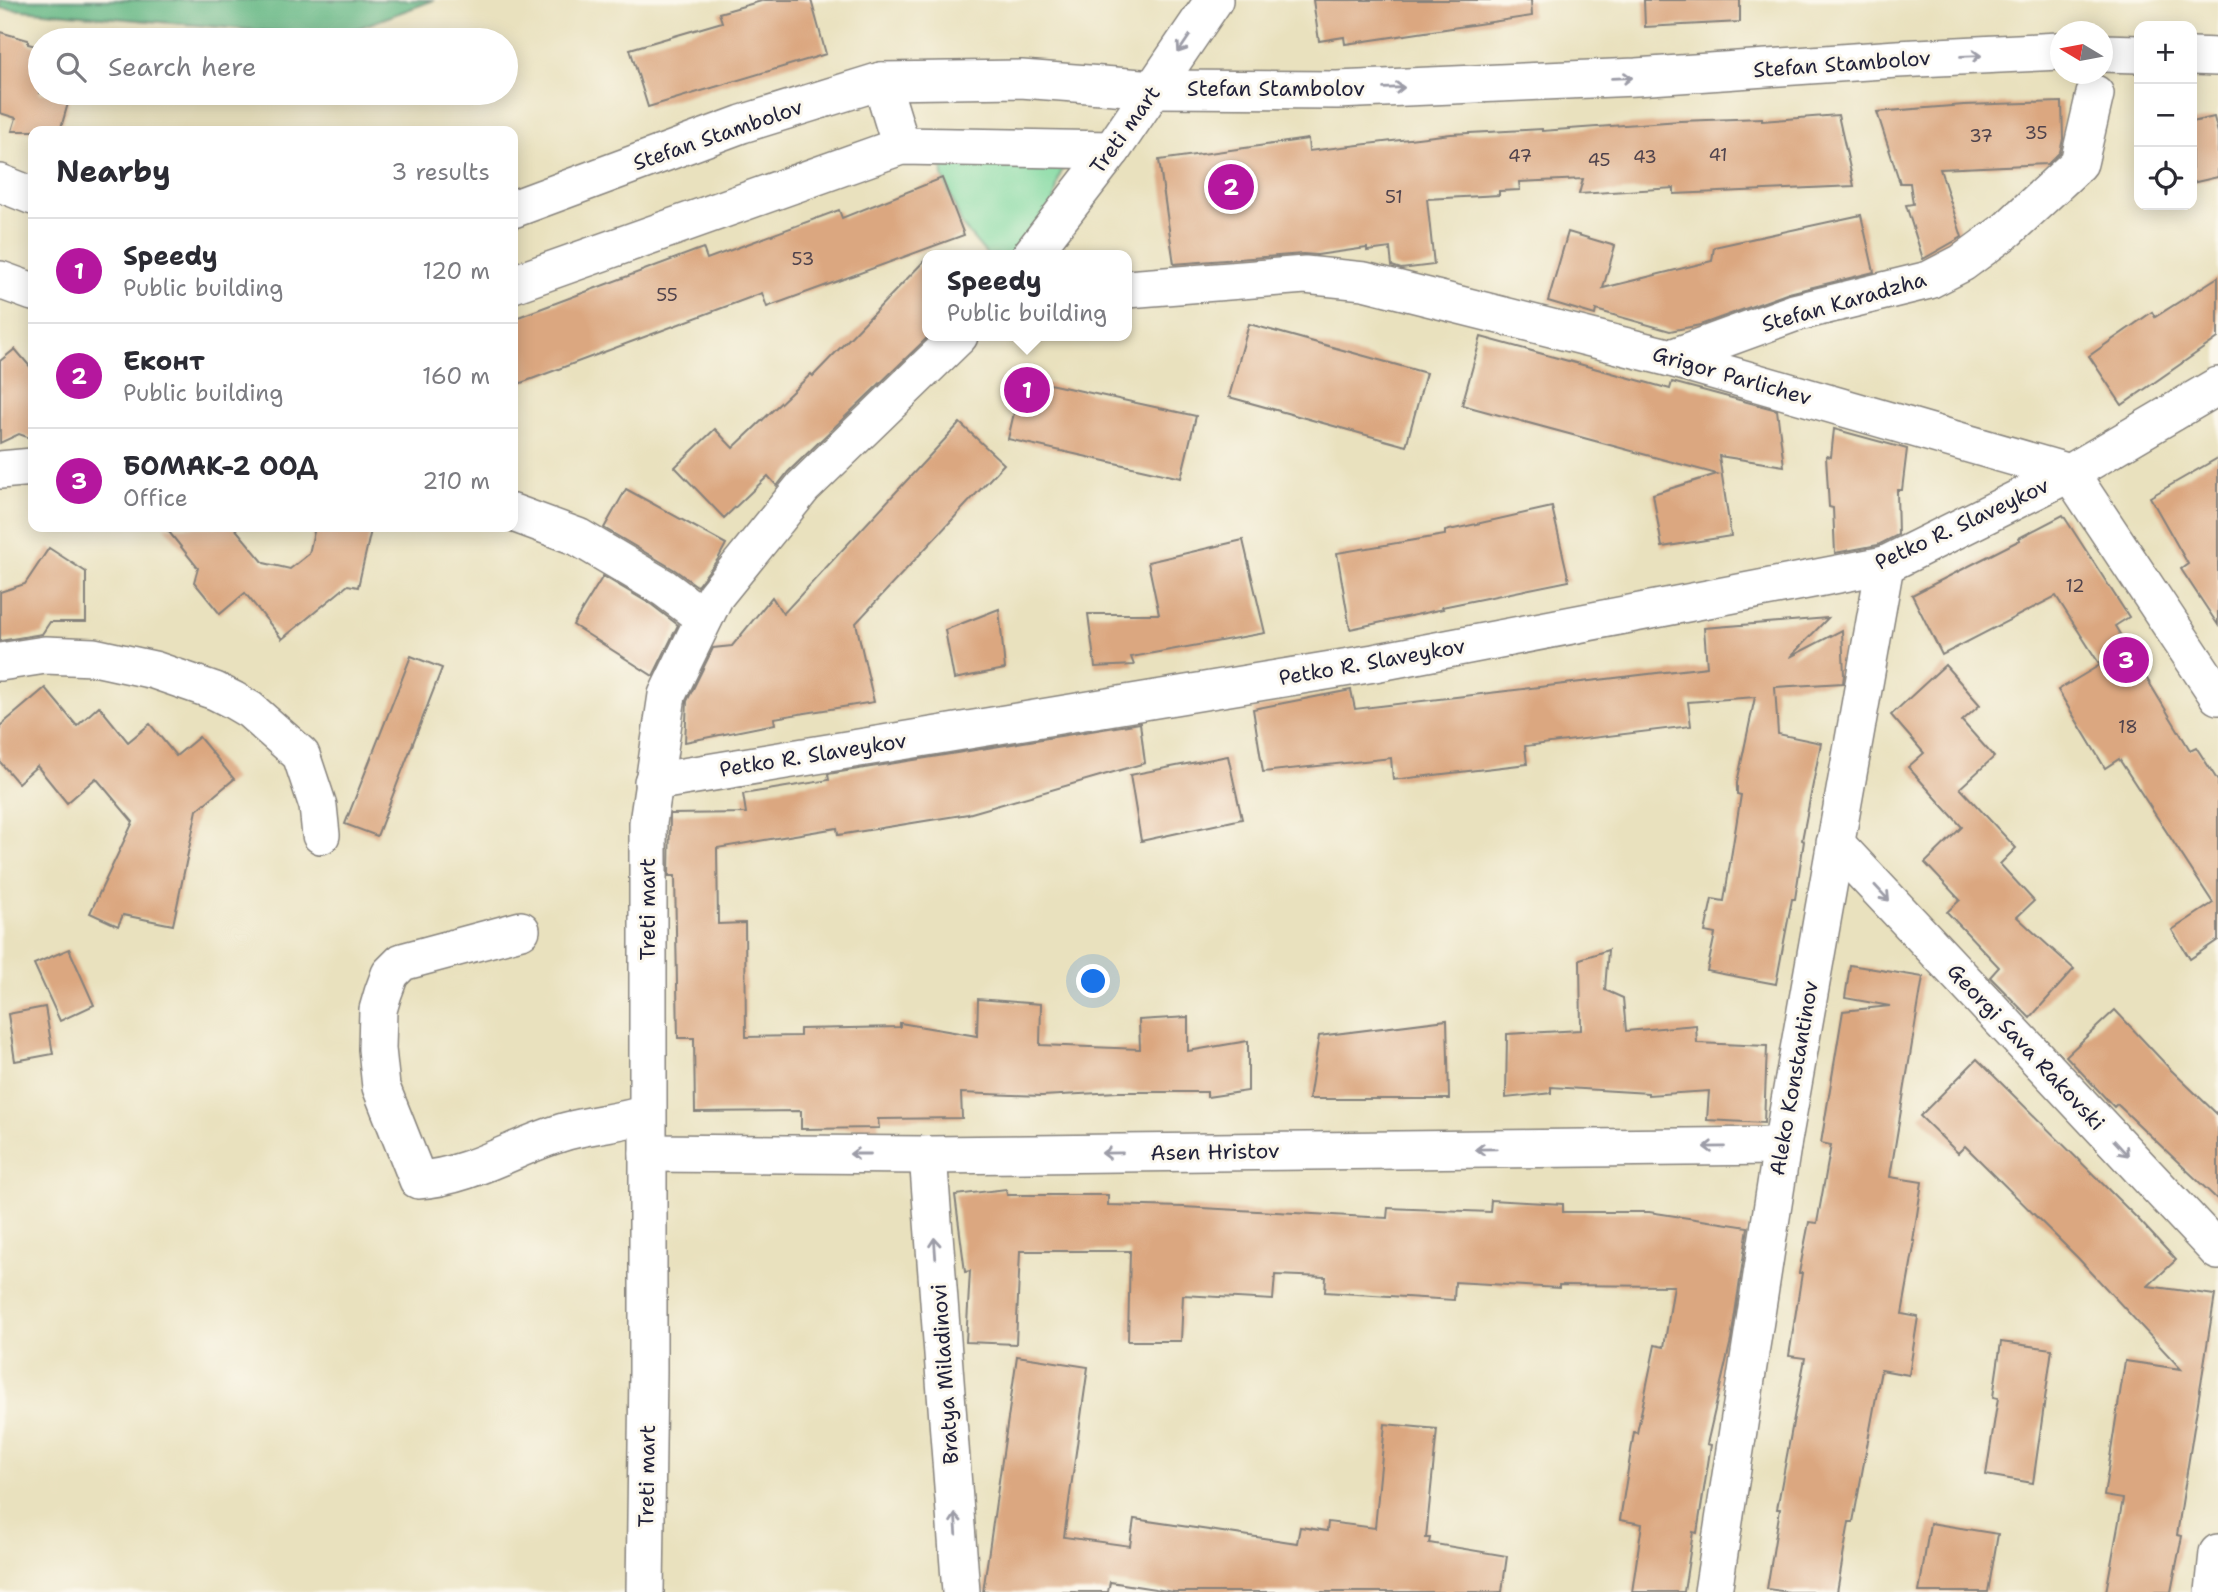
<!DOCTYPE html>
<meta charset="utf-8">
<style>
body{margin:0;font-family:"Shantell Sans",sans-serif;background:#f7f7f7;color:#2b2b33}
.controls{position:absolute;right:21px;top:21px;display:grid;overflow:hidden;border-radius:14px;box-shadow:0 4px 18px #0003}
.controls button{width:63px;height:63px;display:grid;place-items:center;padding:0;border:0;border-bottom:2px solid #e1e1e2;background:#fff;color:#2b2b33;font:35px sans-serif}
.compass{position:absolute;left:2050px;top:21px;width:63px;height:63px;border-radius:50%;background:#fff;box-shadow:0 4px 18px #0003;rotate:280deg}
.you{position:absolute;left:1094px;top:982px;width:24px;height:24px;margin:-18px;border:5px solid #fff;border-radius:50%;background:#1a73e8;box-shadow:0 0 0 10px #1a73e833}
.badge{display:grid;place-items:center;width:46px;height:46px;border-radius:50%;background:#b5179e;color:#fff;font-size:23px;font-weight:700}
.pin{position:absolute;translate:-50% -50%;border:4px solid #fff;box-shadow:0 2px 7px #0006}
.popup{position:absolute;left:922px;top:250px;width:210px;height:91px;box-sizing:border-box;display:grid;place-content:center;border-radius:14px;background:#fff;filter:drop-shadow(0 2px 5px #0005);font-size:23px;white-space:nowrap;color:#7c7c81}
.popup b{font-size:26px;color:#2b2b33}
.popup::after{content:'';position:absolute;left:50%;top:100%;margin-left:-14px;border:14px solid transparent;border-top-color:#fff}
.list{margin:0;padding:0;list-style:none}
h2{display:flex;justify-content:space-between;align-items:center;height:91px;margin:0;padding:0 28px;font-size:30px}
h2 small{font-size:23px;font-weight:400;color:#7c7c81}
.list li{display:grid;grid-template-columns:46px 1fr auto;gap:21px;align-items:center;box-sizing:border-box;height:105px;padding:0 28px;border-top:2px solid #e1e1e2}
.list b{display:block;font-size:26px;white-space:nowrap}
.list p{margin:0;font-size:23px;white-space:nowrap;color:#7c7c81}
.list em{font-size:23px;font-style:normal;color:#7c7c81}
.icon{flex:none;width:38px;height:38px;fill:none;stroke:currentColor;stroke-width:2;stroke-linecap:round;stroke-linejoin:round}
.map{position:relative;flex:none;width:2218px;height:1592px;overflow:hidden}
.search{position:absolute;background:#fff;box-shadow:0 4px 18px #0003;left:28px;top:28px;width:490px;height:77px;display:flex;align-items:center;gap:18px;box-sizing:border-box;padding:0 24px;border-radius:38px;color:#7c7c81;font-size:26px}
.panel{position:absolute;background:#fff;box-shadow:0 4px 18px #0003;left:28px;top:126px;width:490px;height:406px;border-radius:14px}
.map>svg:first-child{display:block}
.green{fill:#7dd89e;stroke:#507d6c;stroke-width:2}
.forest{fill:#66b885;stroke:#446d60;stroke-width:2}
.building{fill:#dba780}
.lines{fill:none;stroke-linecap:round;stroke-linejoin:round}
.minor-casing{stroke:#86827c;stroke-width:40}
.minor{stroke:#fff;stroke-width:37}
.oneway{stroke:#9c9ca7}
.labels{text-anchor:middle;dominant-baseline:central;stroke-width:6;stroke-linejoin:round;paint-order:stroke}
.number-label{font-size:18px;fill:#50434c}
.street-label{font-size:21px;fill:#22223b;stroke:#fbf7ec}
</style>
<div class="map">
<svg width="2218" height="1592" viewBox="0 0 2218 1592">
<rect width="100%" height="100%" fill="#fbf7ec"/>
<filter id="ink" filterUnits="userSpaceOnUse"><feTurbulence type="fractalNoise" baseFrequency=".0143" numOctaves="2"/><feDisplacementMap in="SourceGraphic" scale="14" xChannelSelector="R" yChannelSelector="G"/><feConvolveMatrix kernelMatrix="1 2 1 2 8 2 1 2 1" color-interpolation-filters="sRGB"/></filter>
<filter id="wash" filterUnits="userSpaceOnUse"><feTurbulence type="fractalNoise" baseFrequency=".00686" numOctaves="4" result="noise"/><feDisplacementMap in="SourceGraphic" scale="28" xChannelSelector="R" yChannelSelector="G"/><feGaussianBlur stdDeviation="1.57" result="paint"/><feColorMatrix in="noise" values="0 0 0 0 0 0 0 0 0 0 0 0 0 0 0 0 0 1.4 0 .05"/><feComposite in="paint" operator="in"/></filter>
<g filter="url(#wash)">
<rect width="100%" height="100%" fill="#e9e1be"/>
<polygon class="green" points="942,161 1066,162 1059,177 1052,211 1022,255 987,255 962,225 943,176"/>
<polygon class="forest" points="0,0 434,0 334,37 0,8"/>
<g id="blocks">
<g class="building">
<polygon points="765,0 811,0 826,54 648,107 630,49 722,22 719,13"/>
<polygon points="1313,0 1531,0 1532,16 1345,44 1344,37 1319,41"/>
<polygon points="1644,0 1740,0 1740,22 1645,27"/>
<polygon points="0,32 28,40 28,44 40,47 40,93 71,93 60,131 12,131 16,118 0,113"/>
<polygon points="2062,102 2063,139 2060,152 2048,164 1940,169 1962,237 1923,259 1906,205 1913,204 1910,183 1900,183 1877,112 1964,105"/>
<polygon points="1838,115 1854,186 1674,194 1674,188 1579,194 1583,179 1519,182 1520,190 1499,191 1499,195 1427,199 1434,265 1401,269 1392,266 1390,248 1367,251 1367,248 1317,255 1303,254 1174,264 1159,160 1308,139 1309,151 1451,134 1542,129 1542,131 1680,121 1762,118 1762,121"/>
<polygon points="2214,117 2218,133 2218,177 2192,183 2192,122"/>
<polygon points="942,178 964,235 767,307 762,293 513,386 513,319 703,248 707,259 839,210 842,218"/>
<polygon points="1861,215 1874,272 1789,293 1700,325 1670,331 1596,310 1595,315 1548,301 1568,232 1615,246 1603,288 1712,261 1714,247"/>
<polygon points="927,258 927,338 788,472 777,486 768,476 724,518 675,467 715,429 733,448 811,374 813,376"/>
<polygon points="2218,277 2218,338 2122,405 2089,356 2152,312 2155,317"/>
<polygon points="1249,324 1426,373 1406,446 1229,397"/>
<polygon points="1481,337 1670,389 1672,382 1777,410 1784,466 1719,456 1731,536 1662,547 1653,494 1717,474 1462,405"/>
<polygon points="15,349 33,370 33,439 19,434 0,443 0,361"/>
<polygon points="1022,378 1196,416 1181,478 1008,439"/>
<polygon points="960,423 1004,464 856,623 874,702 774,718 775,724 685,742 687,701 713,648 732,646 772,597 783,614"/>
<polygon points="1834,429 1907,449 1902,490 1897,490 1898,535 1878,545 1835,553 1833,508 1829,507 1826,456 1831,457"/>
<polygon points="2218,458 2218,625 2181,569 2188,564 2150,497"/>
<polygon points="626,489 726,544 718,559 697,586 675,570 604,528"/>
<polygon points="1552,507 1569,581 1442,607 1443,609 1350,629 1337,553 1445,535 1445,531"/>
<polygon points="2063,515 2129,617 2115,626 2190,750 2196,747 2218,781 2218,940 2190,959 2172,930 2213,903 2119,759 2105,768 2058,690 2100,665 2056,596 1942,655 1912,595 2020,540 2019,538"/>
<polygon points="165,527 234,527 264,563 290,569 309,554 315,527 356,527 371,530 358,587 348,585 282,639 245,593 220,614 194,582 198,568"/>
<polygon points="1243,540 1265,633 1131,657 1134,665 1095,667 1088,614 1159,614 1148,562"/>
<polygon points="49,548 86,572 86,622 50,622 42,634 0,641 0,592 25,584"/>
<polygon points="603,576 652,605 678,625 653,676 573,625"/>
<polygon points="999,609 1005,669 954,679 945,630"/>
<polygon points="1828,618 1790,657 1842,630 1844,675 1843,683 1775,687 1778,734 1821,743 1802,840 1804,841 1795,899 1792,899 1776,984 1707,971 1715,934 1705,932 1712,899 1724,901 1741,795 1737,794 1737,783 1755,697 1688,702 1691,726 1525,746 1527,764 1393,780 1391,758 1263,772 1253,709 1351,690 1355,709 1707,667 1704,628"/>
<polygon points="411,656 442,668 377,836 345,824"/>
<polygon points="1945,665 1980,705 1962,721 1994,757 1960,788 2016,848 2000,864 2034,901 2017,917 2074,969 2030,1018 1990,977 1999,967 1947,912 1960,900 1925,863 1962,827 1908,767 1924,753 1891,715"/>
<polygon points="45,688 77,726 99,706 128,742 150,724 176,756 199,737 234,779 197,810 173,925 123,915 118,926 90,913 133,822 96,778 67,803 37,766 18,783 0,762 0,726"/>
<polygon points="1140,723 1145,763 968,814 838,835 837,828 717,848 718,924 745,923 746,1037 800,1036 800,1029 900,1027 900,1023 977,1036 978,999 1041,1004 1040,1045 1140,1049 1139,1020 1188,1017 1188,1051 1248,1041 1248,1091 1207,1097 1207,1092 1118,1092 1042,1096 961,1093 962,1118 878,1119 879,1128 801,1129 801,1111 695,1112 694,1038 678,1038 675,876 669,876 670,814 746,813 743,794 829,780 828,774"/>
<polygon points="1228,756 1242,819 1141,841 1130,775"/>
<polygon points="69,949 94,1005 60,1021 34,964"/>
<polygon points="1608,950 1605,990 1623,998 1626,1031 1696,1025 1697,1043 1767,1046 1764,1123 1707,1120 1709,1091 1648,1095 1648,1093 1551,1087 1551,1093 1506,1098 1507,1034 1581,1030 1580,959"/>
<polygon points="1850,965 1923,977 1890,1177 1922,1182 1913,1241 1915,1241 1902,1314 1918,1317 1909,1375 1881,1370 1853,1522 1849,1522 1837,1592 1789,1592 1767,1589 1780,1509 1777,1509 1805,1358 1789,1356 1802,1273 1799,1273 1809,1222 1817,1223 1831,1145 1821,1143 1843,1011 1890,1006 1845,998"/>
<polygon points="45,1007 53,1054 15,1061 8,1014"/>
<polygon points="2115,1010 2171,1070 2218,1115 2218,1200 2117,1104 2114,1107 2066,1056"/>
<polygon points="1447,1020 1449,1099 1309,1099 1319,1036"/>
<polygon points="1977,1059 2140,1221 2176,1260 2148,1286 2215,1295 2177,1535 2182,1536 2171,1592 2106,1592 2123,1499 2104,1496 2125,1361 2181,1369 2078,1258 1965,1146 1958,1153 1920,1116"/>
<polygon points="1006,1189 1007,1195 1108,1195 1108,1205 1183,1207 1387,1218 1388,1208 1490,1212 1491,1200 1563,1204 1563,1212 1649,1212 1748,1227 1731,1340 1707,1444 1711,1445 1697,1533 1693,1532 1684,1592 1632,1592 1642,1524 1620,1520 1634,1432 1637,1433 1655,1345 1664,1347 1674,1286 1559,1285 1559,1288 1455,1282 1454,1300 1325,1292 1326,1277 1275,1275 1273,1300 1183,1295 1181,1341 1128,1341 1130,1251 1020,1251 1016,1344 966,1342 970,1271 965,1272 955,1195"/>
<polygon points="2001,1342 2052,1349 2033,1483 1986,1475 1998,1398 1993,1397"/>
<polygon points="1017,1356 1088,1367 1064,1537 1130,1546 1134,1519 1297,1543 1300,1527 1327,1531 1328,1522 1375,1528 1385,1424 1437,1429 1426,1538 1430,1538 1429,1543 1507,1556 1502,1592 1174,1592 1110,1582 1108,1592 983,1592"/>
<polygon points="1930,1523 1998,1534 1988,1592 1919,1592"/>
</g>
</g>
</g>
<g filter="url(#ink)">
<use href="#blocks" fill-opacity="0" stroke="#86827c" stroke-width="2"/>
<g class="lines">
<defs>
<g id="minor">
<polyline points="2102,53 2139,54"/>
<polyline points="2192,56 2218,57"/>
<polyline points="881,81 901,146"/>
<polyline points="0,183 33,196"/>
<polyline points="513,209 742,124 881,81 1021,79 1155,89 1337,90 1636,77 1897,59 2060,51"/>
<polyline points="1031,255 1112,150 1214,0"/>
<polyline points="0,280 33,292"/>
<polyline points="513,284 901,146 1112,150"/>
<polyline points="1127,289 1305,275 1364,281 1671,358 2070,473 2218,696"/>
<polyline points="1671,358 1794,313 1929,280 1962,263 2008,229 2079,163 2095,94"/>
<polyline points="0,470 33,467"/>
<polyline points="513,513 578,537 664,588 704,618"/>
<polyline points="0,662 45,655 94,657 154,670 215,691 233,700 250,710 301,755 318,806 321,835"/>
<polyline points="653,782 1374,663 1885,565 2070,473 2218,386"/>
<polyline points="1835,843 2218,1251"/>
<path d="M521,930L402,962L390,974L383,993L378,1010L377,1049L381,1087L418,1180C471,1177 517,1145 567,1131C594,1124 621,1122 647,1114"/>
<polyline points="648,1153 928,1155 1782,1146"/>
<polyline points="928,1155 961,1592"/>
<polyline points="645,1592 648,1371 648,823 667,695 715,596 803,487 959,336"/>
<polyline points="1713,1592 1782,1146 1885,565"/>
<polyline points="2214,1592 2218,1553"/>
</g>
</defs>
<use href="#minor" class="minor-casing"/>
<use href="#minor" class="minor"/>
</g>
<defs><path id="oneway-shaft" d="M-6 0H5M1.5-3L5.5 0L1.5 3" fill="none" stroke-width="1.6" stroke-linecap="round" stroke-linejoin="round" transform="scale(1.75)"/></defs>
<g class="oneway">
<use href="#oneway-shaft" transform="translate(1184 44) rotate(124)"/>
<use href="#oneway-shaft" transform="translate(1971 56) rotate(-2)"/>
<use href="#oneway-shaft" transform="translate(1622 78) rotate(-2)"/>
<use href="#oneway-shaft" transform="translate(1394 88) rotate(-2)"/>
<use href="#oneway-shaft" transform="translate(1882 893) rotate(47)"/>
<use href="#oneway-shaft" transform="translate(1714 1147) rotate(179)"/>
<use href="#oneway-shaft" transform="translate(2121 1148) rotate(47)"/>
<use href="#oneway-shaft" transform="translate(1486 1149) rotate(179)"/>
<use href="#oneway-shaft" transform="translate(1112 1153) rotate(179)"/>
<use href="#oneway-shaft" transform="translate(860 1154) rotate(-180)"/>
<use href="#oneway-shaft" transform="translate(935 1248) rotate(-94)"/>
<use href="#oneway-shaft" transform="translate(956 1524) rotate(-94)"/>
</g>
</g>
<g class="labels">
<g class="number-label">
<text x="2036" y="133">35</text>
<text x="1981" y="136">37</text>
<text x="1718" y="155">41</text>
<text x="1520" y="156">47</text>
<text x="1645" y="157">43</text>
<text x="1599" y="160">45</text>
<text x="1394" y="197">51</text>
<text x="803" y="259">53</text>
<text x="667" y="295">55</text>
<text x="2075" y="586">12</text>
<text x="2128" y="727">18</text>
</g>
<g class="street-label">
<text transform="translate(1842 64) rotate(-4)">Stefan Stambolov</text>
<text x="1276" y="89">Stefan Stambolov</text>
<text transform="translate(1125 130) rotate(-54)">Treti mart</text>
<text transform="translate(718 135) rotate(-19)">Stefan Stambolov</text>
<text transform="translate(1844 302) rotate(-16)">Stefan Karadzha</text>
<text transform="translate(1732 376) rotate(16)">Grigor Parlichev</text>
<text transform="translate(1962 524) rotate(-25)">Petko R. Slaveykov</text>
<text transform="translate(1372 662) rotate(-10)">Petko R. Slaveykov</text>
<text transform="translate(813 755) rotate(-9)">Petko R. Slaveykov</text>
<text transform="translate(648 909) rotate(-90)">Treti mart</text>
<text transform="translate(2026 1047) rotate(47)">Georgi Sava Rakovski</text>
<text transform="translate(1794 1078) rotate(-80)">Aleko Konstantinov</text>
<text transform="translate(1215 1152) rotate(-1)">Asen Hristov</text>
<text transform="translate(945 1374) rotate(-94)">Bratya Miladinovi</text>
<text transform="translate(647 1476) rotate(-89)">Treti mart</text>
</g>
</g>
</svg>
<div class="controls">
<button>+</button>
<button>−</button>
<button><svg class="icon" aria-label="locate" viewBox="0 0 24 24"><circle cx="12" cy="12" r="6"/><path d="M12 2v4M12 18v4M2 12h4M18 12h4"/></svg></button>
</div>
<svg class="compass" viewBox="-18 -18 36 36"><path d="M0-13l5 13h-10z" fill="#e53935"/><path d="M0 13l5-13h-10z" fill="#7c7c81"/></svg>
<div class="you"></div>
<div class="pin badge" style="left:1027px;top:390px">1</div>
<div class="popup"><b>Speedy</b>Public building</div>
<div class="pin badge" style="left:1231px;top:187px">2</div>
<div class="pin badge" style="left:2126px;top:660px">3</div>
<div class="search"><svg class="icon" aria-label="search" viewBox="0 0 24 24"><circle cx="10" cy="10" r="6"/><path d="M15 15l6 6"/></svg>Search here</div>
<section class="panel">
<h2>Nearby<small>3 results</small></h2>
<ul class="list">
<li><span class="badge">1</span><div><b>Speedy</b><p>Public building</p></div><em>120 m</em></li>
<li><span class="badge">2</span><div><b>Еконт</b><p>Public building</p></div><em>160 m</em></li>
<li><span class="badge">3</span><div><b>БОМАК-2 ООД</b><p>Office</p></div><em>210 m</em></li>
</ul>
</section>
</div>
